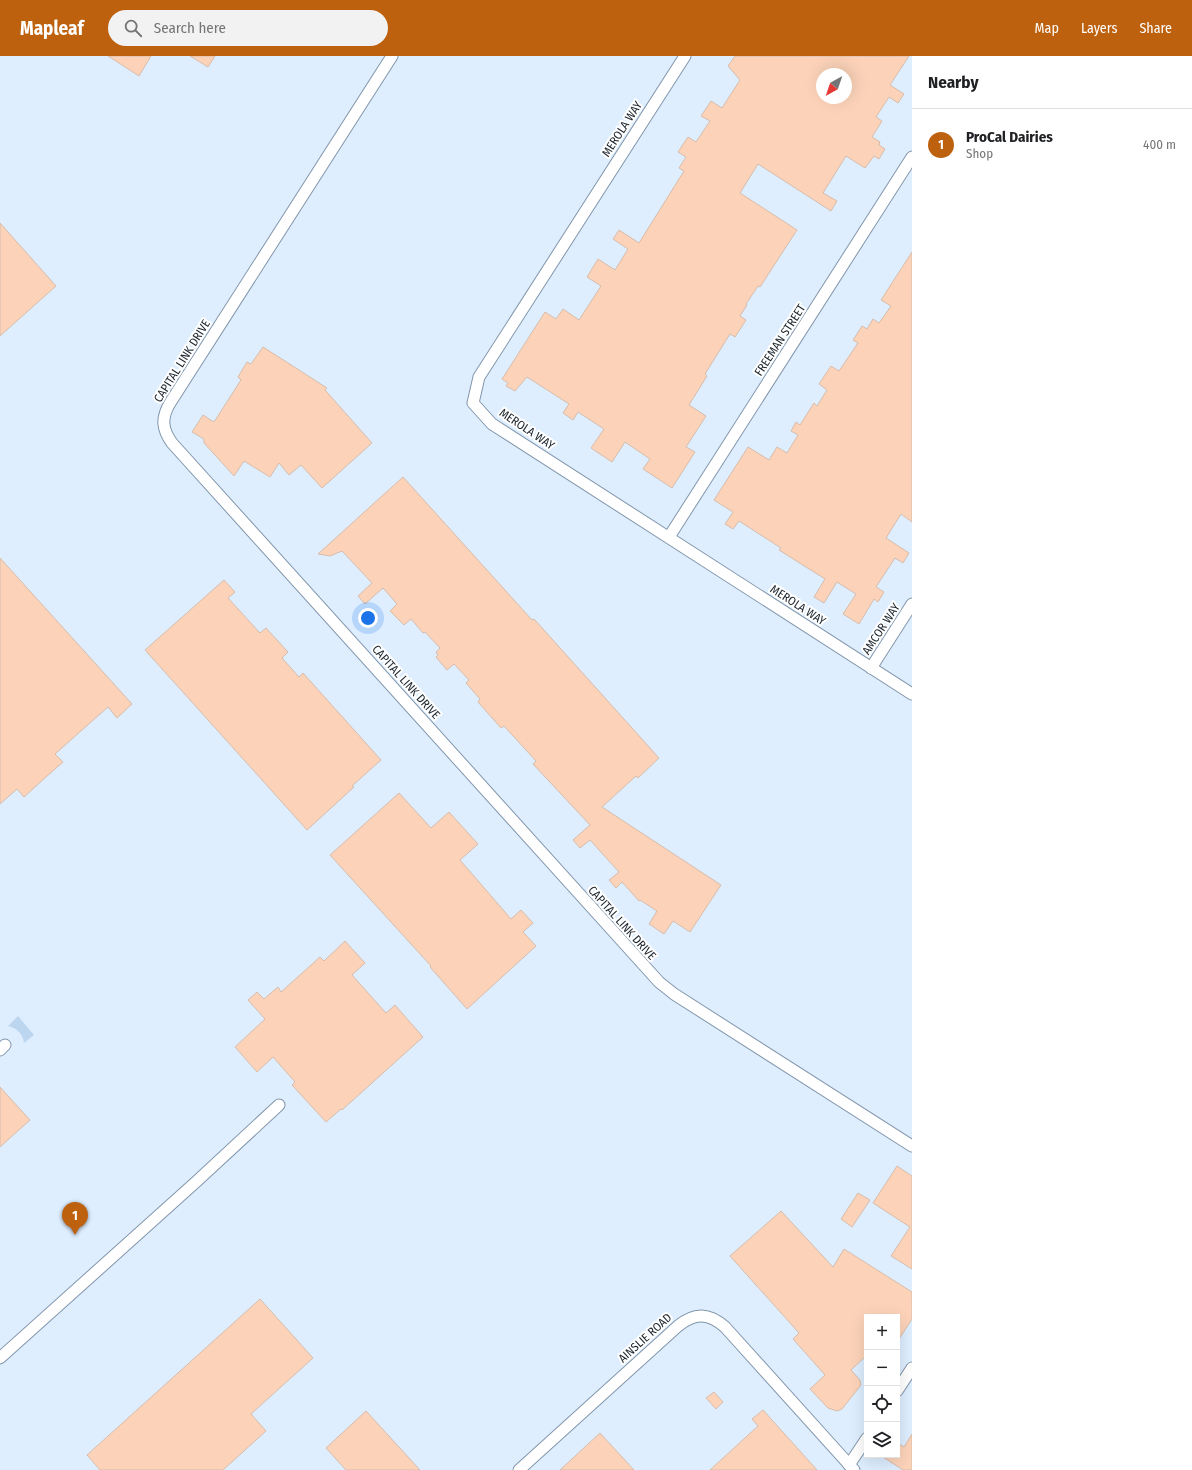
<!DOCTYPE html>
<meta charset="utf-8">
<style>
body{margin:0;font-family:"Fira Sans Condensed",sans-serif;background:#f2f2f2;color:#202124}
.controls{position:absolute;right:12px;bottom:12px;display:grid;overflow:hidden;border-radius:0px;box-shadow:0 4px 16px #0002}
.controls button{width:36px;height:36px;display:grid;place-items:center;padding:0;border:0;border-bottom:1px solid #e0e0e0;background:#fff;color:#202124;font:20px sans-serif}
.compass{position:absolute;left:816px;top:12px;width:36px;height:36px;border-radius:50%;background:#fff;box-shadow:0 4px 16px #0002;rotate:220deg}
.you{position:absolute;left:368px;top:562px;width:14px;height:14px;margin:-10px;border:3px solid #fff;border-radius:50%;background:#1a73e8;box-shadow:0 0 0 6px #1a73e833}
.badge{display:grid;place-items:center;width:26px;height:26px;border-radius:50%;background:#bd610f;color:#fff;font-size:13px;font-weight:700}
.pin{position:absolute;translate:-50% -33px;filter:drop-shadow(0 1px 2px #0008)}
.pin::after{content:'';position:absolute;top:21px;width:14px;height:12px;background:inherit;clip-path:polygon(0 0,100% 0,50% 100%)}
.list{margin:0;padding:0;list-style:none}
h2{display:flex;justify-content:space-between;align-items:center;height:52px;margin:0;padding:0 16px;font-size:17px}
h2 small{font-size:13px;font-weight:400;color:#757577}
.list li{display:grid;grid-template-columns:26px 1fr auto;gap:12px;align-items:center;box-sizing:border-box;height:72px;padding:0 16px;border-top:1px solid #e0e0e0}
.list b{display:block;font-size:15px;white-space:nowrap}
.list p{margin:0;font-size:13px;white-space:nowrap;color:#757577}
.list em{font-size:13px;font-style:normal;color:#757577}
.icon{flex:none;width:22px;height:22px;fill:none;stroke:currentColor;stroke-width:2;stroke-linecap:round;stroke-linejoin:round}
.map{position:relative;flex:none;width:912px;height:1414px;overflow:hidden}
header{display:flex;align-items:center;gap:24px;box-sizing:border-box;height:56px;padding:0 20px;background:#bd610f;color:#fff}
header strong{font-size:19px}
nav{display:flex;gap:22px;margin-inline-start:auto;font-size:14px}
.search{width:280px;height:36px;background:#f2f2f2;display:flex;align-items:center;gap:10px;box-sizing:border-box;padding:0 14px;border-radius:22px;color:#757577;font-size:15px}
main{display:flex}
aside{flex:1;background:#fff}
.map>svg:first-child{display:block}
.built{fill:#deeeff;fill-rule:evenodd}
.green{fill:#bdd6ef}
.building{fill:#fcd3b9;stroke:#d6bcab;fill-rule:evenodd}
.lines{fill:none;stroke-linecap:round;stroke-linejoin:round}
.minor-casing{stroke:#8296ab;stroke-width:13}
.minor{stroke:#fff;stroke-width:11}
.labels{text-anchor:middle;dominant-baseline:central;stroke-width:4;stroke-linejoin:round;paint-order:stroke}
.street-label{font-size:12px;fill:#1d252d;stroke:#fff}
</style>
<header>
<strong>Mapleaf</strong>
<div class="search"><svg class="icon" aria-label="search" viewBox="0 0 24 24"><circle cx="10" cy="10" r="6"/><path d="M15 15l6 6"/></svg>Search here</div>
<nav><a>Map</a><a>Layers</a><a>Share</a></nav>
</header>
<main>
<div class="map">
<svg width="912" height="1414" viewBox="0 0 912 1414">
<rect width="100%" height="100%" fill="#f2f6fa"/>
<path class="built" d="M0,0H912V1414H0ZM822,18H846V42H822ZM867,1261H897V1399H867Z"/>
<path class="green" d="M18,960L34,979L24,987C23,978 17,972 8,970Z"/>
<g class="building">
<polygon points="108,0 151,0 139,20"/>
<polygon points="190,0 215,0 208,11"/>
<path d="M735,0H909L890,29L904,38L898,47L889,41L876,61L882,65L872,81L880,86L879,89L885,93L879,103L874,100L865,112L846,100L823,137L837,145L831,155L758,108L740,137L797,174L760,231L758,230L746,248L747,249L740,260L746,264L735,281L730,278L705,318L707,320L689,349L706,360L686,391L695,396L672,432L643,413L650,403L625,386L612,406L591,392L604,373L578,356L573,364L563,357L569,348L527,321L515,335L506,330L508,327L502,323L545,256L556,263L563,253L579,264L601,230L587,221L598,203L615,214L628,193L613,183L619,174L639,187L684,115L679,112L686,101L678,96L688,81L696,86L710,65L701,60L711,45L722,52L740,24L728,10ZM822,18H846V42H822Z"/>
<polygon points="0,167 56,230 0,280"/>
<polygon points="912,196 912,466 901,458 886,482 909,497 903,507 895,502 876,531 884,536 878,546 874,543 859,568 843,558 856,538 837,526 824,547 814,541 825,523 779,494 781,492 739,465 733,473 725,468 733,456 714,444 748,391 769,404 777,391 787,397 798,379 791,375 796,366 800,369 814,347 817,350 827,334 819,328 831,310 839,315 858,287 853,284 862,270 867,273 873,263 879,267 891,250 881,244"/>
<polygon points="263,291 327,332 325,334 372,387 322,432 301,409 289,419 279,407 270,421 244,405 234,420 204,387 204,383 192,376 203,359 214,366 241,324 238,321 247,306 251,308"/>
<polygon points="403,421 532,564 534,563 659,702 638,722 636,720 602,751 721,829 690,876 673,865 664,878 649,868 657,855 640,844 639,845 622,826 616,832 609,824 619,816 590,784 580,792 573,784 590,769 533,708 536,705 504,670 501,672 478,646 480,643 466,627 469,624 454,608 447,614 436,601 438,599 436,596 440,592 425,576 423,577 411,563 404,569 390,555 397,548 383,532 365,548 358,540 372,527 342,495 330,500 318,498"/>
<polygon points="0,502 132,648 117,662 108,651 55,698 63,706 46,721 24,741 17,733 0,748"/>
<polygon points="224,524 235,536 228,542 260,577 266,572 288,596 282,602 299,621 303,617 381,704 352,730 354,731 307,774 145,594"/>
<polygon points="399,737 431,772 449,756 478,788 460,804 511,863 521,854 533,867 523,876 536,890 467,953 430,911 431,910 330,799"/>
<polygon points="345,885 365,907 352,919 386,957 395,949 423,981 342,1054 341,1053 326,1066 292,1029 295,1026 273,1001 257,1016 235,991 265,963 248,944 257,936 264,943 278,931 281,936 320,901 324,905"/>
<polygon points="0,1031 30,1064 0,1091"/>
<polygon points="897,1110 912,1120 912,1213 891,1200 910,1171 873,1147"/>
<polygon points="858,1137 870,1144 852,1171 841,1163"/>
<polygon points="781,1155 833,1211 844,1193 912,1236 912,1263 897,1286 897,1261 867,1261 867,1299 851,1314 860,1324 861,1329 842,1353 837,1355 828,1352 810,1333 825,1319 793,1283 799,1277 730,1200"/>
<polygon points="260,1243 313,1302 251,1358 266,1375 223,1414 100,1414 87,1399"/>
<polygon points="714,1336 723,1346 716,1353 706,1342"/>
<polygon points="763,1354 817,1414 710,1414 758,1370 752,1363"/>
<polygon points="366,1355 420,1414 346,1414 326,1392"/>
<polygon points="600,1377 634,1414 560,1414"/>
<polygon points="912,1378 912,1414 903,1414 880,1399 897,1399 897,1387 904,1391"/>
</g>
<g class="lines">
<defs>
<g id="minor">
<path d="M392,0L170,347C161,362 162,373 172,387L659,926L674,938L912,1090"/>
<polyline points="685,0 479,321 473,347 492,368 912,638"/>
<polyline points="669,481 912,101"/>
<polyline points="871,612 912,548"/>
<polyline points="0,994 5,989"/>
<polyline points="0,1302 197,1125 279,1049"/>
<polyline points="897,1335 912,1312"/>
<polyline points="849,1409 867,1382"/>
<path d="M519,1414L678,1270C695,1256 709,1257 725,1271L854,1414"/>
</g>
</defs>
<use href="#minor" class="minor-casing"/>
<use href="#minor" class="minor"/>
</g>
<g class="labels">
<g class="street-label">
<text transform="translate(622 73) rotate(-57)">MEROLA WAY</text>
<text transform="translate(780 284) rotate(-57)">FREEMAN STREET</text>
<text transform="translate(182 305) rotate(-58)">CAPITAL LINK DRIVE</text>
<text transform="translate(527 373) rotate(34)">MEROLA WAY</text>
<text transform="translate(798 549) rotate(33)">MEROLA WAY</text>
<text transform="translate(881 573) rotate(-57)">AMCOR WAY</text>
<text transform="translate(406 626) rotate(48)">CAPITAL LINK DRIVE</text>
<text transform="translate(622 867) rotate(48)">CAPITAL LINK DRIVE</text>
<text transform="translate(645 1282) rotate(-42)">AINSLIE ROAD</text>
</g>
</g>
</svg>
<div class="controls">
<button>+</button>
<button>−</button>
<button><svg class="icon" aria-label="locate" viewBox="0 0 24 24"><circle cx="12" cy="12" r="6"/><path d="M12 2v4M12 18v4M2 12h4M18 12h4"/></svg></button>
<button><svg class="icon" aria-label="layers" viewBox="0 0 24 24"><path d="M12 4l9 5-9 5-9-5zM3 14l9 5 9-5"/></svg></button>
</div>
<svg class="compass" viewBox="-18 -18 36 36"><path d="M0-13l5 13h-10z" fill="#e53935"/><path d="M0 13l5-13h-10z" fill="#757577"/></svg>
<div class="you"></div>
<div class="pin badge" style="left:75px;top:1179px">1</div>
</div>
<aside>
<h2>Nearby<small></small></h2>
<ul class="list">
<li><span class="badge">1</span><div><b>ProCal Dairies</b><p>Shop</p></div><em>400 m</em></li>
</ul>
</aside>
</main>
